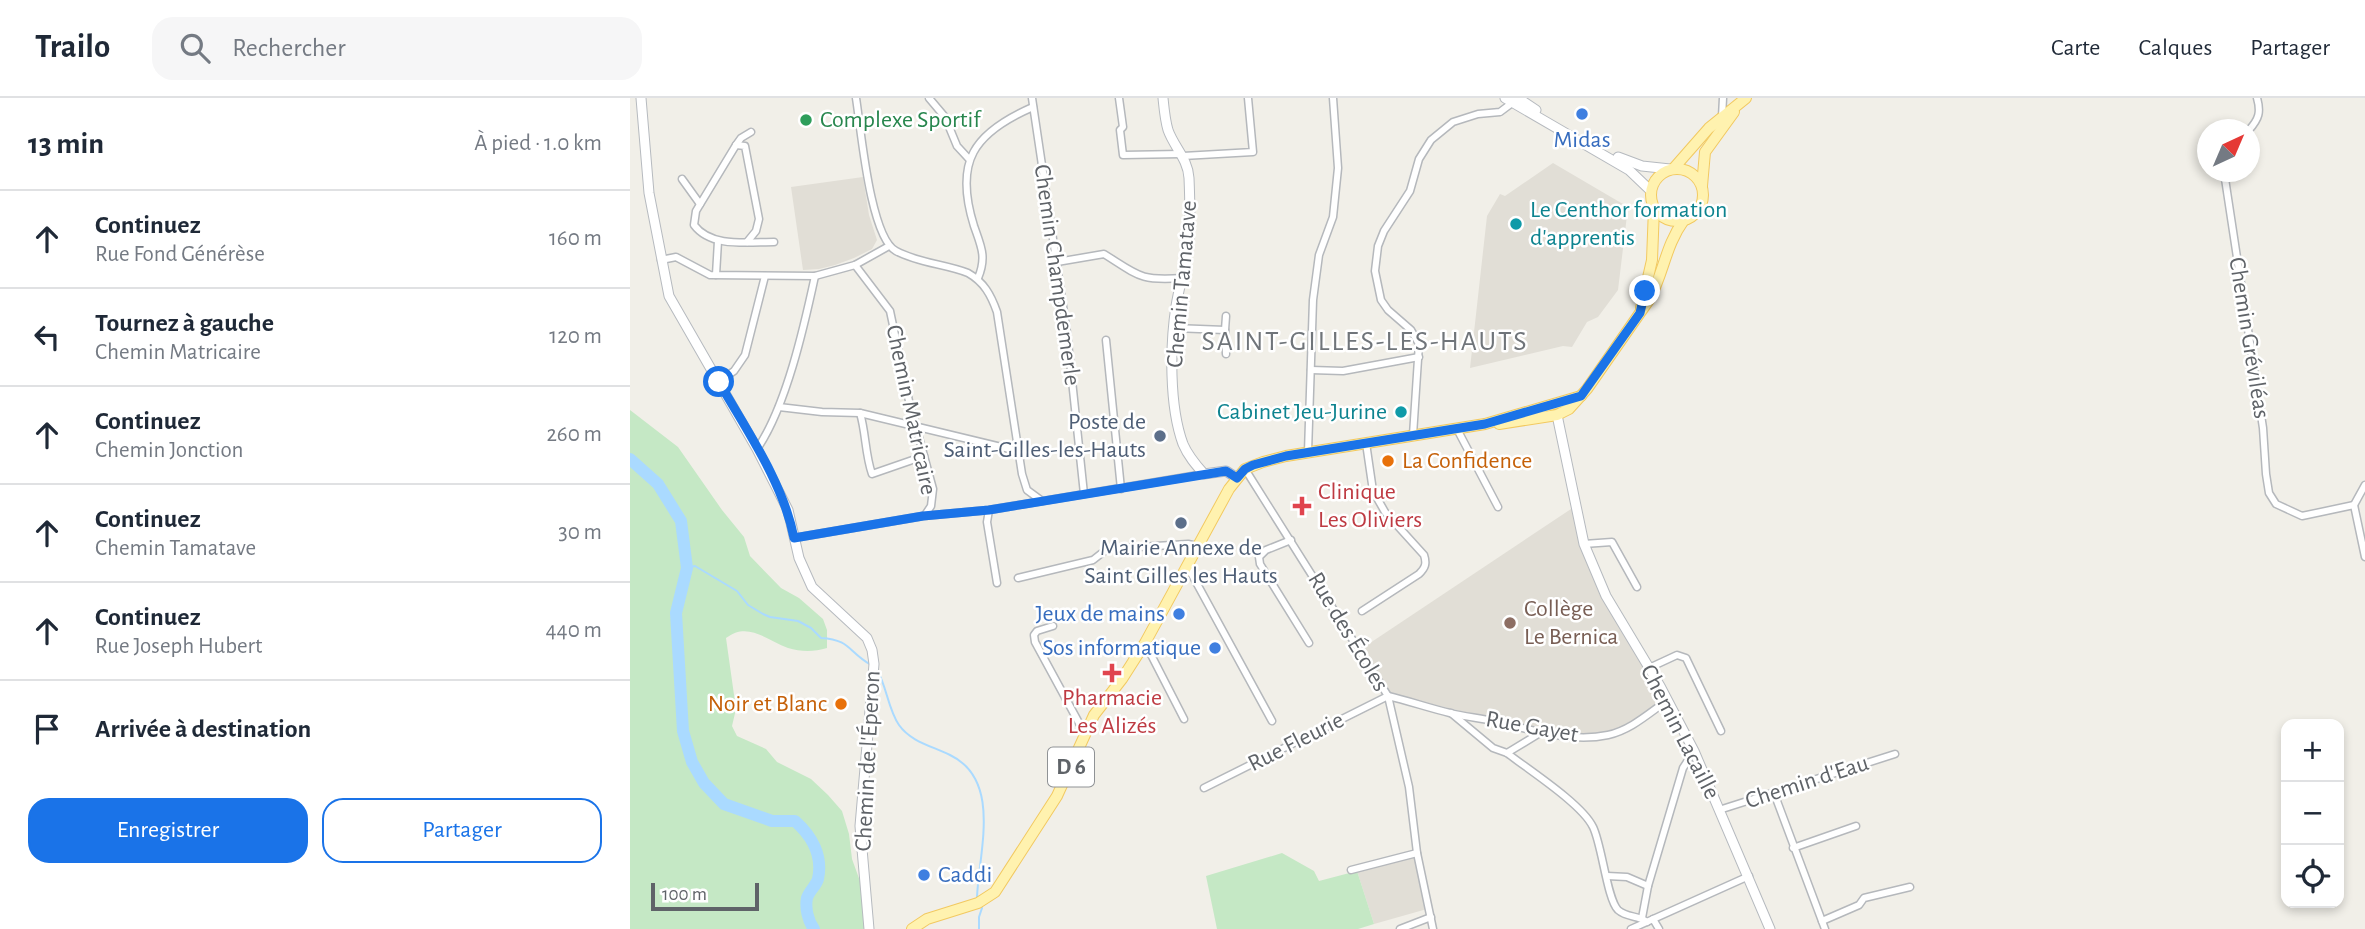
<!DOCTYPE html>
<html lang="fr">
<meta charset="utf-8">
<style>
body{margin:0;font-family:"Alegreya Sans",sans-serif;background:#f6f6f7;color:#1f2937}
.controls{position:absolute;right:21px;bottom:21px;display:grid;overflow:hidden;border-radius:14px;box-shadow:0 4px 10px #0003}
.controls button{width:63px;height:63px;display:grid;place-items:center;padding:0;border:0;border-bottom:2px solid #e0e1e3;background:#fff;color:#1f2937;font:35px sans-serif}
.compass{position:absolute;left:1567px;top:21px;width:63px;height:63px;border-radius:50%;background:#fff;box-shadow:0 4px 10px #0003;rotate:44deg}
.scale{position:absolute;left:21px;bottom:18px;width:108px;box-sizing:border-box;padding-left:7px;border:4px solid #5f6368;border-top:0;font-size:19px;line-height:24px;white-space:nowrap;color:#5f6368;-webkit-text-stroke:5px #fff;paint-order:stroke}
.stop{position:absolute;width:21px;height:21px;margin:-16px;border:5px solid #1a73e8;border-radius:50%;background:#fff}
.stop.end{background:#1a73e8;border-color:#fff;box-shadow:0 2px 7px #0008}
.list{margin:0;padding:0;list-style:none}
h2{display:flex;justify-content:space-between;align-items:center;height:91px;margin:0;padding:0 28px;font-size:30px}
h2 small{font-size:23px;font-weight:400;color:#747a83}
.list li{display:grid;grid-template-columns:46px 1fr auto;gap:21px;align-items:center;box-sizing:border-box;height:98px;padding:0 28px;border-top:2px solid #e0e1e3}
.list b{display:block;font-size:26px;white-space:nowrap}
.list p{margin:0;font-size:23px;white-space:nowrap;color:#747a83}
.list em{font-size:23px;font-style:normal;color:#747a83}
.actions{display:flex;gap:14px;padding:21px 28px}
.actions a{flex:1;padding:16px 0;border:2px solid #1a73e8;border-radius:21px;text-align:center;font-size:24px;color:#1a73e8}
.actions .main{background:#1a73e8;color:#fff}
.icon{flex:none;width:38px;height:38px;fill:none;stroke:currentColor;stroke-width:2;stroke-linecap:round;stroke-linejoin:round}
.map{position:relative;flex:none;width:1735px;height:831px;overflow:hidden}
header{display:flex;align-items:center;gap:42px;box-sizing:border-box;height:98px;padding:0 35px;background:#fff;border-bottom:2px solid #e0e1e3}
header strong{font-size:33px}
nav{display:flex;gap:38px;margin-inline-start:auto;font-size:24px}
.search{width:490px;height:63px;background:#f6f6f7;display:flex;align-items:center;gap:18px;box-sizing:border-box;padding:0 24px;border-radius:21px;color:#747a83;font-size:26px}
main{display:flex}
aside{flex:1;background:#fff}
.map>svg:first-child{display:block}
.education{fill:#e1ded6}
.green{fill:#c5e8c5}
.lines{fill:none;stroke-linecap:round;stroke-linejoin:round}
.stream{stroke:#aadaff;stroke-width:2}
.river{stroke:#aadaff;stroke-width:12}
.street-casing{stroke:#b5b8bc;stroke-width:9}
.secondary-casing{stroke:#b6babf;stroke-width:11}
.primary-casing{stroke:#f2c960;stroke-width:12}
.street{stroke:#fff;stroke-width:6}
.secondary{stroke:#fff;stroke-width:9}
.primary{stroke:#fff2af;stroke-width:10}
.route{stroke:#1a73e8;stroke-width:9}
.shop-dot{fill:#3f7fe0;stroke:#fff;stroke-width:2.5}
.leisure-dot{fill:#2e9e5b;stroke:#fff;stroke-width:2.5}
.culture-dot{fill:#0f9aa8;stroke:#fff;stroke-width:2.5}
.service-dot{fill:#5c6f8a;stroke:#fff;stroke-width:2.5}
.food-dot{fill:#e8710a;stroke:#fff;stroke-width:2.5}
.health-dot{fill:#e0444e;stroke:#fff;stroke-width:2.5}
.education-dot{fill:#8d6e63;stroke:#fff;stroke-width:2.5}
.labels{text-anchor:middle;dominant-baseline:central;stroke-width:5;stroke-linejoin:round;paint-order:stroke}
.shield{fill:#fff;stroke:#8f9295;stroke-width:2}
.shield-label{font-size:23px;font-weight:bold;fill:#5f6368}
.leisure-label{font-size:24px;fill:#27864d;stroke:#fff;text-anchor:start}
.shop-label{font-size:24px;fill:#366cbe;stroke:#fff;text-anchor:end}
.culture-label{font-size:24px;fill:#0d838f;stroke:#fff;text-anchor:start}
.street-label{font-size:24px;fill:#5f6368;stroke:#fff}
.service-label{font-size:24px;fill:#4e5e75;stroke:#fff;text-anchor:end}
.food-label{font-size:24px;fill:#c56008;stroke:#fff;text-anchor:start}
.health-label{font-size:24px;fill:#be3a42;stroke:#fff;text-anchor:start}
.education-label{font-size:24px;fill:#785e54;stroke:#fff;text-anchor:start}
.quarter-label{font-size:28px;letter-spacing:2px;fill:#70757a;stroke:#fff}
</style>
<header>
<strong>Trailo</strong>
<div class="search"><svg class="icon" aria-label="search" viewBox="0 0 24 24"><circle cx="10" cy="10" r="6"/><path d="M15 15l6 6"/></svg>Rechercher</div>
<nav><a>Carte</a><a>Calques</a><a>Partager</a></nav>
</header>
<main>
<aside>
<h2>13 min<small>À pied · 1.0 km</small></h2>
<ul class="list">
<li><svg class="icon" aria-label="ahead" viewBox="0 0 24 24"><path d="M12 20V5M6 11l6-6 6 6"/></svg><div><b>Continuez</b><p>Rue Fond Générèse</p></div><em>160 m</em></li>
<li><svg class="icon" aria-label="left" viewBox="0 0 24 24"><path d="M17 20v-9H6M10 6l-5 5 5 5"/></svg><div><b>Tournez à gauche</b><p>Chemin Matricaire</p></div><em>120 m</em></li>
<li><svg class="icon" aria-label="ahead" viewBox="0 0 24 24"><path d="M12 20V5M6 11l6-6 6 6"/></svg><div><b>Continuez</b><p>Chemin Jonction</p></div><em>260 m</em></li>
<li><svg class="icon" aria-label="ahead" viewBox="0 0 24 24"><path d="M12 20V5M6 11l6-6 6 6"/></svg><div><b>Continuez</b><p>Chemin Tamatave</p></div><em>30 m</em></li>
<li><svg class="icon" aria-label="ahead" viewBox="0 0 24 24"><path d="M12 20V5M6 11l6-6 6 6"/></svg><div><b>Continuez</b><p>Rue Joseph Hubert</p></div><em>440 m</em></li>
<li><svg class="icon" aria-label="arrive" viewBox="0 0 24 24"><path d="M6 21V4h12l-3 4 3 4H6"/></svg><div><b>Arrivée à destination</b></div></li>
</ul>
<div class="actions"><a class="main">Enregistrer</a><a>Partager</a></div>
</aside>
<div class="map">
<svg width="1735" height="831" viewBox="0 0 1735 831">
<rect width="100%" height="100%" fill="#f1efe8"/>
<g class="education">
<polygon points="923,65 998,109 988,192 968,219 957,224 942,249 933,248 840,270 857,118 870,96 875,98"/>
<polygon points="233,79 239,117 247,142 242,151 224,160 205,167 189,171 173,172 161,89"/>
<polygon points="944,409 953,447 1037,602 990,633 947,639 895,629 758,595 731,551"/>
<polygon points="784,758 797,811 744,826 727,773"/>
</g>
<g class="green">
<path d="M0,312L48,349L92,412L114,439L120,458L151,490L169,500L193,521L197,532V550C184,554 171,554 158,550C136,542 118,523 96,540L106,611L102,628L107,638L136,651L147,664L181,681L198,697L212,713L219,736L222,761L235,797L239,831H0Z"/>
<polygon points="652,755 684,773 689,783 727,773 744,826 728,831 587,831 576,778"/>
</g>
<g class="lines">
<g class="stream">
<path d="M57,470L65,468L107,493L118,507L133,516L140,519L168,523L181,530L191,540C221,542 217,553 241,567"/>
<path d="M247,572C257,589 258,611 269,627C281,644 302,648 320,657C372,682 349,753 347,799"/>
<polyline points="349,831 349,819 352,810"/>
</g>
<path class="river" d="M0,361L28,386L51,423L57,470L46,515L53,633L62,664L74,685L94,706L142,723H165C182,738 193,758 188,781C186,788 179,793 177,800C175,810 178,823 184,831"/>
<defs>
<g id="street">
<path d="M226,0C231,31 240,139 266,153C288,165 315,166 338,175C354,184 361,197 367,214L392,376L397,392L412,403"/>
<polyline points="299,0 315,19 327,48 339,61"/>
<polyline points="402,0 437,235 454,396"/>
<polyline points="489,0 493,29 490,32 493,57 551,56"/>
<polyline points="1092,19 1093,0"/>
<path d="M1619,32C1629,21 1631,14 1627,0"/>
<path d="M121,34L111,40L106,47L66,113L64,127C81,150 118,144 144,144"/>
<polyline points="106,47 115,48 129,121 126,133 117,144"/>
<polyline points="553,58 623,54 618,0"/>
<polyline points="1594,74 1633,330 1636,376 1639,395 1646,406 1672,418 1724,407"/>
<polyline points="52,81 70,106"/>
<polyline points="31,162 46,159 80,177 185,178 225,167 259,148"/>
<path d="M427,164L474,156C509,178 510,183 552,180"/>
<polyline points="225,167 260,213 279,303 303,391 301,408 295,417"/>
<polyline points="86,177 88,143"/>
<path d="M348,180C357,159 351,148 344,128C324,64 343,35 403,9"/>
<polyline points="544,230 595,232 596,256"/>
<polyline points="595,232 596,218"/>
<polyline points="476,242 491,391"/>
<polyline points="681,272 713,273 789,259"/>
<polyline points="88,284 104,273 115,257 135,178"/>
<polyline points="149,309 192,314 230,315 388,353"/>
<path d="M230,315C236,335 235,356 242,376L294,358"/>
<polyline points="827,331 868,409"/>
<polyline points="783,337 789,246 781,232 758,212 751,202 745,173 748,148 754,133 780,93 789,61 801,42 823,24 848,16 870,14 882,5"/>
<path d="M127,351C156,309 174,229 185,178"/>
<polyline points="678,354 683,202 689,157 703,119 708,70 703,0"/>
<polyline points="615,371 758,598 779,689 787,755 803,831"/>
<polyline points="1724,407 1735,459"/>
<polyline points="1724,407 1735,387"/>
<polyline points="359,412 357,424 367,485"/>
<polyline points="164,440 293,418 359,412 574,376"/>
<polyline points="661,442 636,452 629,459 630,466 679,545"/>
<polyline points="954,446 982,444 1007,489"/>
<polyline points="556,470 560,473 642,623"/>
<polyline points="388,480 463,462 477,451 558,446 567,448"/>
<path d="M732,513L789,476C795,470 797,466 794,457L755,414L743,393L736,345"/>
<polyline points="423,528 407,533 404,537 405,544 455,636"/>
<polyline points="515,545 554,621"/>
<polyline points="1019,570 1047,557 1056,560 1091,633"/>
<path d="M758,598C779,603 799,610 820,615C835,619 852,620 867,624C903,632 941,645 978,637C1001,632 1019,615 1038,602"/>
<path d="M821,615L863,650L877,655C899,672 952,706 963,729C972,747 977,801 988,812C997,820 1008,817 1017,824"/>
<polyline points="877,655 910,635"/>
<polyline points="574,690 758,598"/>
<polyline points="1144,695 1195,831"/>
<polyline points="1089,712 1265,656"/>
<polyline points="1163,750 1226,728"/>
<polyline points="721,772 787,755"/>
<polyline points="977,778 997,779 1018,788"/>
<polyline points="1012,820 1018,788 1053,670 1064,653"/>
<polyline points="1023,821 1029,831"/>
<polyline points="1192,823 1229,807 1234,800 1280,789"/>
<polyline points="770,831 801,819"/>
<polyline points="1001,831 1119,778"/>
</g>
<g id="secondary">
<polyline points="11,0 19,95 39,198 127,351 158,412 169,460 182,489 237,540 242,552 244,566 230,728 239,831"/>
<path d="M533,0C534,10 535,22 538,32C544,49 558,61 559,80C560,103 561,127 558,150C556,169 549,188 546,208C540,247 539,308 553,346C558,358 566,367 574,376L596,373L607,380"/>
<polyline points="875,0 999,72 1021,93"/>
<polyline points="888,0 906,12"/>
<polyline points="988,59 1012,68 1040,71"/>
<polyline points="927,317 954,446 976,498 1030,588 1064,653 1140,831"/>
</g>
<g id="primary">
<circle cx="1047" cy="97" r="26"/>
<polyline points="1043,71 1079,30 1116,0"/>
<polyline points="1072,88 1075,54 1104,14"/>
<polyline points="1011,210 1022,162 1024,110"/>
<path d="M869,326L927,317L939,311L957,291L1019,202C1034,175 1035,148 1054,122"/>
<polyline points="282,831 297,821 348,805 365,794 427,698 464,617 492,581 515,545 599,391 615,371 633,364 656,358 855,326 951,298"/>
</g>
</defs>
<use href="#street" class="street-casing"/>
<use href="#secondary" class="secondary-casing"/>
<use href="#primary" class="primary-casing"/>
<use href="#street" class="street"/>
<use href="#secondary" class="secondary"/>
<use href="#primary" class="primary"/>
</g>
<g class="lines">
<path class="route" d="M89,284C117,333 153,384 164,440L293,418L359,412L596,373L607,380L615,371L623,367L656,358L855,326L951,298L1010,215L1015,193"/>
</g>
<g class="shop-dot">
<circle cx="952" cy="16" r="7"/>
<circle cx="549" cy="516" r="7"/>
<circle cx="585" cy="550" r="7"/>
<circle cx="294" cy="777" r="7"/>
</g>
<circle class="leisure-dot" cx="176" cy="22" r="7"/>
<g class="culture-dot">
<circle cx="886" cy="126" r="7"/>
<circle cx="771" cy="314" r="7"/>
</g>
<g class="service-dot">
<circle cx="530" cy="338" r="7"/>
<circle cx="551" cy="425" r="7"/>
</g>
<g class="food-dot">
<circle cx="758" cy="363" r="7"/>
<circle cx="211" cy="606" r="7"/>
</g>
<g class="health-dot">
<path d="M668.5 397.5h7v7h7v7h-7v7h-7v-7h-7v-7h7z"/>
<path d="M478.5 564.5h7v7h7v7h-7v7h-7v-7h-7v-7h7z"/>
</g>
<circle class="education-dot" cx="880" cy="525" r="7"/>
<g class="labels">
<rect class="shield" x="418" y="649.5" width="46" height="39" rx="5"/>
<g class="shield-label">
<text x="441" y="669">D 6</text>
</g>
<g class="leisure-label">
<text x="190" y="22">Complexe Sportif</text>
</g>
<g class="shop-label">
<text x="952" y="42" text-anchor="middle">Midas</text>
<text x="535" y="516">Jeux de mains</text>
<text x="571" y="550">Sos informatique</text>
<text x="308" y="777" text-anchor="start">Caddi</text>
</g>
<g class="culture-label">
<text x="900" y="112">Le Centhor formation<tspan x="900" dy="28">d'apprentis</tspan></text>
<text x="757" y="314" text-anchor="end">Cabinet Jeu-Jurine</text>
</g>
<g class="street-label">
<text transform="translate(427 177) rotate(82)">Chemin Champdemerle</text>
<text transform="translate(552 186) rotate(-85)">Chemin Tamatave</text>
<text transform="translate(1619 240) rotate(81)">Chemin Gréviléas</text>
<text transform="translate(281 312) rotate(78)">Chemin Matricaire</text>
<text transform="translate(718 534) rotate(59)">Rue des Écoles</text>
<text transform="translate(902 629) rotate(10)">Rue Gayet</text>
<text transform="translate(1050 634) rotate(63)">Chemin Lacaille</text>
<text transform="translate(666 644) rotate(-27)">Rue Fleurie</text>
<text transform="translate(238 663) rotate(-87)">Chemin de l'Éperon</text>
<text transform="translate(1177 684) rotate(-18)">Chemin d'Eau</text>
</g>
<g class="service-label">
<text x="516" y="324">Poste de<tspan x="516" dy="28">Saint-Gilles-les-Hauts</tspan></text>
<text x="551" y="450" text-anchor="middle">Mairie Annexe de<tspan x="551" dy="28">Saint Gilles les Hauts</tspan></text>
</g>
<g class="food-label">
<text x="772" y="363">La Confidence</text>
<text x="197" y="606" text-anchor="end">Noir et Blanc</text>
</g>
<g class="health-label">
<text x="688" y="394">Clinique<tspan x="688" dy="28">Les Oliviers</tspan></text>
<text x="482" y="600" text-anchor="middle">Pharmacie<tspan x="482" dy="28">Les Alizés</tspan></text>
</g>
<g class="education-label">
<text x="894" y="511">Collège<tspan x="894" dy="28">Le Bernica</tspan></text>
</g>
<g class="quarter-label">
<text x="735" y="244">SAINT-GILLES-LES-HAUTS</text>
</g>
</g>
</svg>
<div class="controls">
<button>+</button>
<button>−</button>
<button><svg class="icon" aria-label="locate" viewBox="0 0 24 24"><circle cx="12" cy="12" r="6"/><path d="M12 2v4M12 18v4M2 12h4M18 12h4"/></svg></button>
</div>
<svg class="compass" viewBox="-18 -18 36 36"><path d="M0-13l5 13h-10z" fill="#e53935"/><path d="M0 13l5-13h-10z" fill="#747a83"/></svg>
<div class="scale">100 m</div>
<div class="stop" style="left:89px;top:284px"></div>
<div class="stop end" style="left:1015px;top:193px"></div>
</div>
</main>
